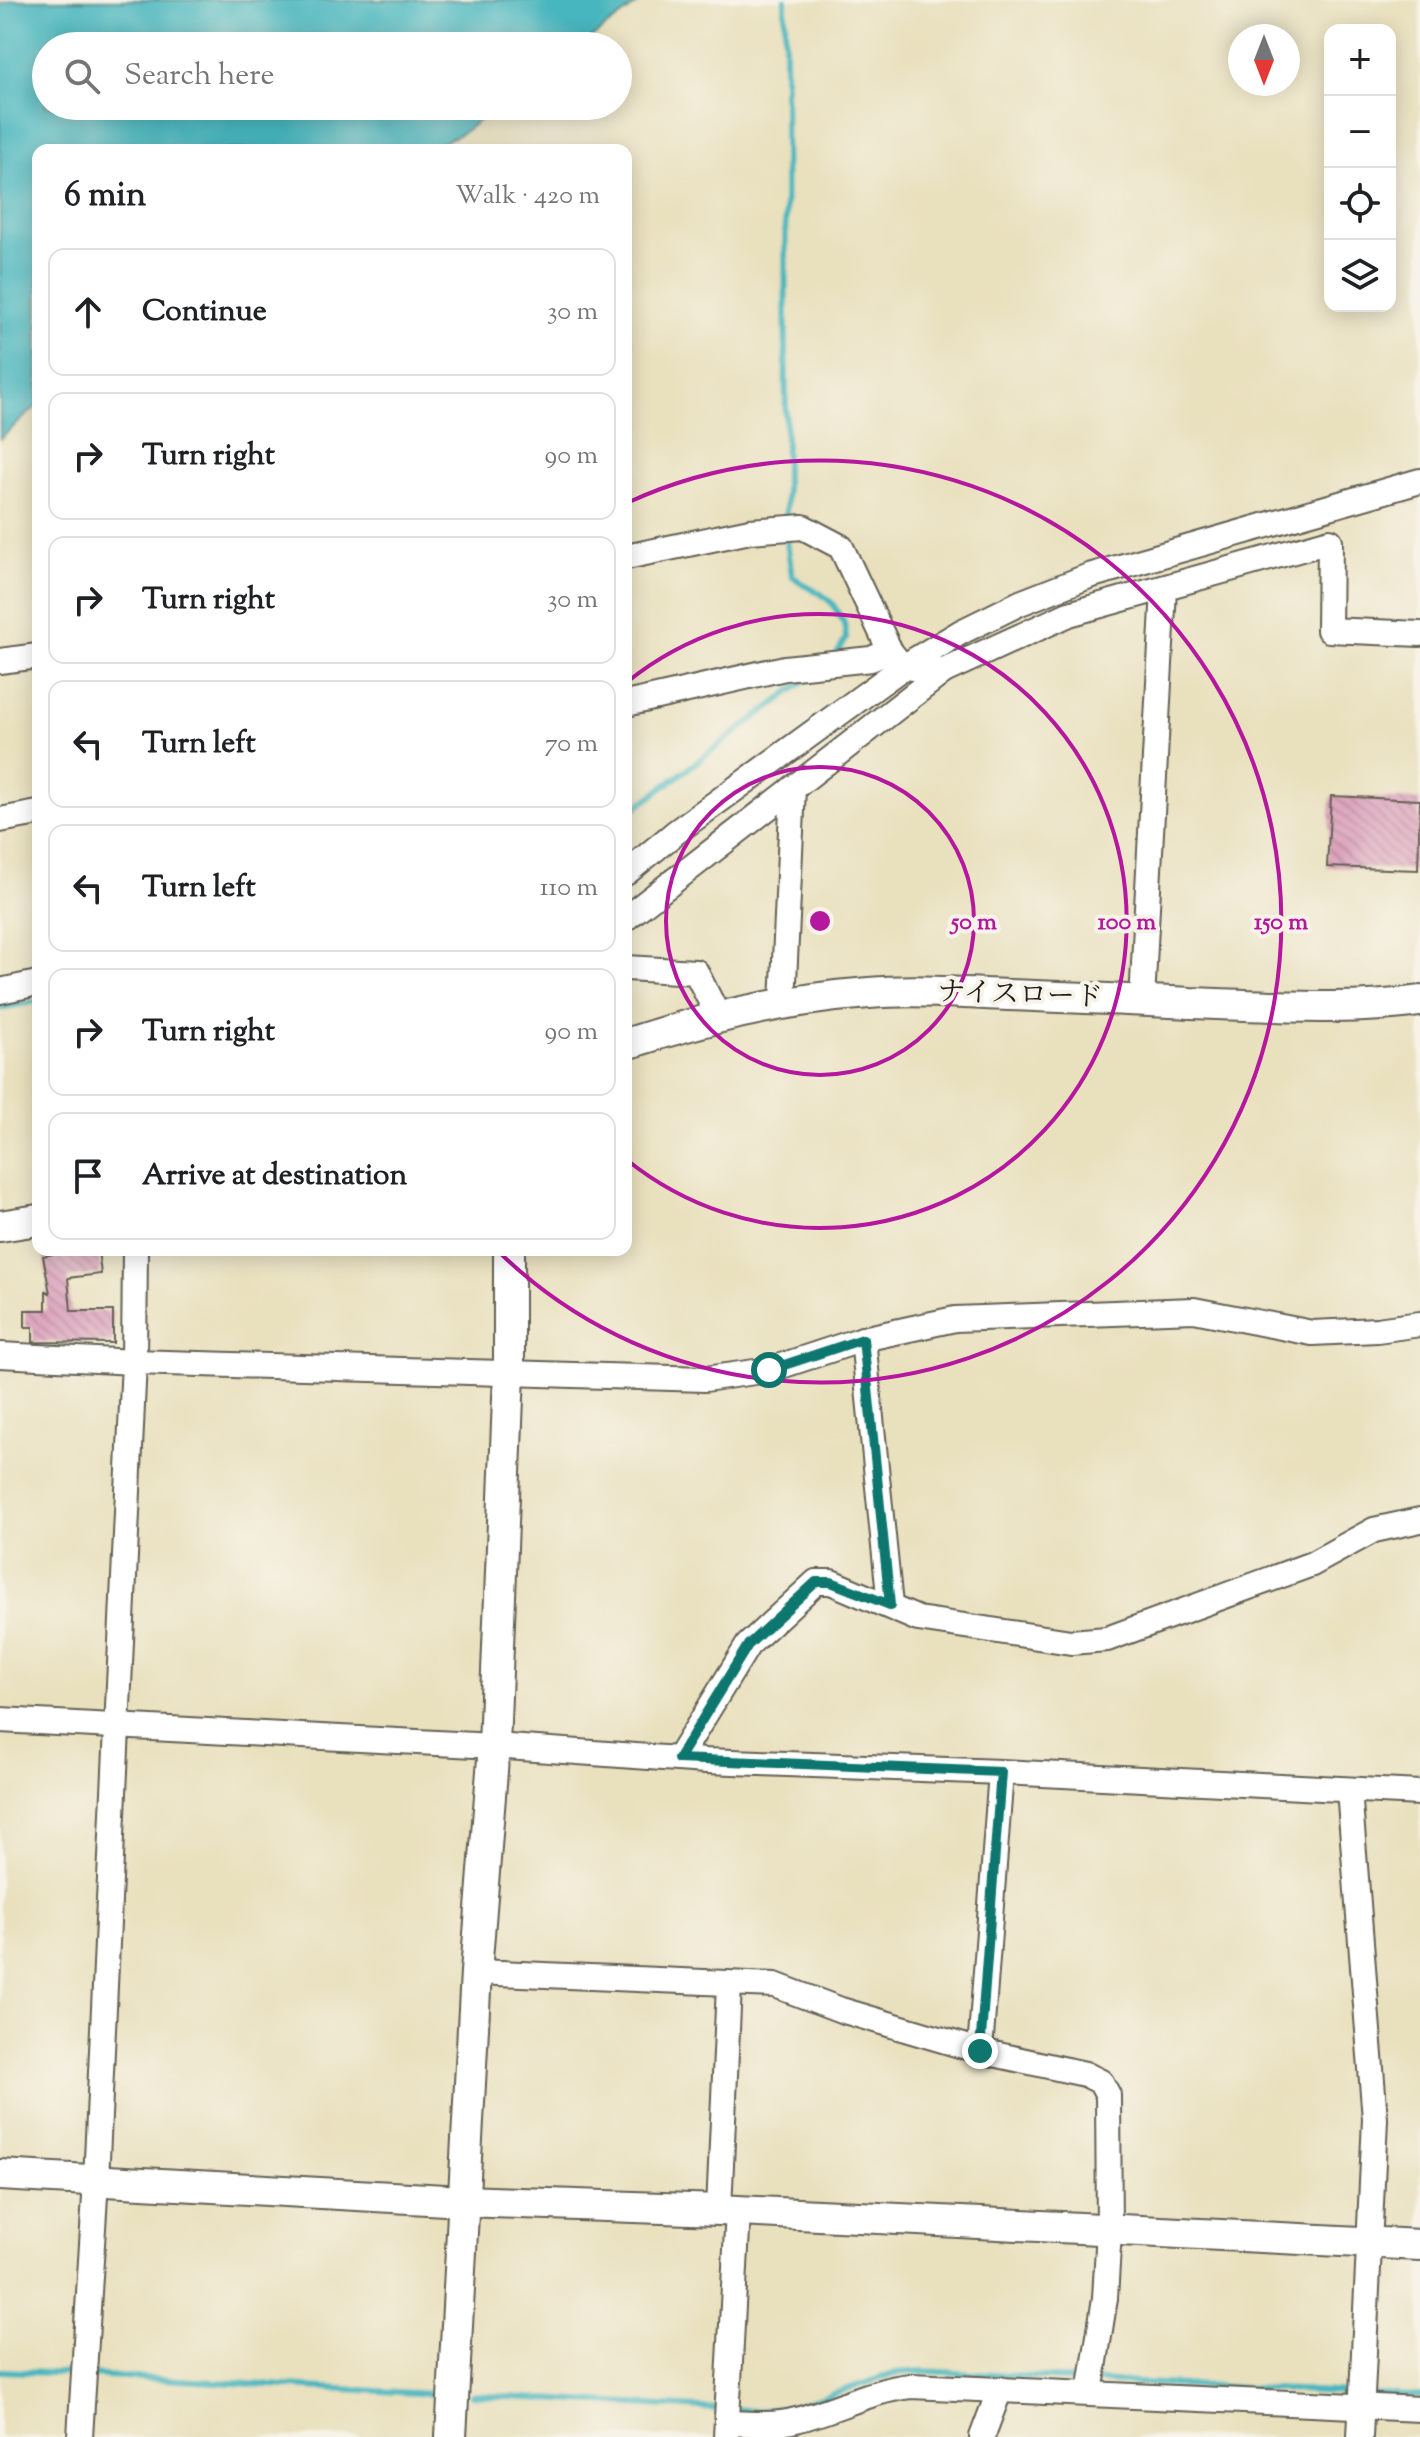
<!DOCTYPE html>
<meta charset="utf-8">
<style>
body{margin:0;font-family:"Sorts Mill Goudy","Noto Serif JP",serif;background:#f2f2f2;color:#202124}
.controls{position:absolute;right:24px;top:24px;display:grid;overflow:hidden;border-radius:16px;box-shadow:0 4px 20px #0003}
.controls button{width:72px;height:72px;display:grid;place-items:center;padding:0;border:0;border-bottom:2px solid #e0e0e0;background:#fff;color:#202124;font:40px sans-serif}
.compass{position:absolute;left:1228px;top:24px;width:72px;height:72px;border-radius:50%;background:#fff;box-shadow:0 4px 20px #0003;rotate:180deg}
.stop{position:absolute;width:24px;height:24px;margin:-18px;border:6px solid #0f766e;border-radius:50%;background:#fff}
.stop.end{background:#0f766e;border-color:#fff;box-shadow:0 2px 8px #0008}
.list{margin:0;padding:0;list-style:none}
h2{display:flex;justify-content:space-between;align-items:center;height:104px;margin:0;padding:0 32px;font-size:34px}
h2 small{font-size:26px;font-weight:400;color:#757577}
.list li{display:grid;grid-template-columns:52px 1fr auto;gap:24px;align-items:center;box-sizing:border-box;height:128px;margin:0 16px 16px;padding:0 16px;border:2px solid #e0e0e0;border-radius:16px}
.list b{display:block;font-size:30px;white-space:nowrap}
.list em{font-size:26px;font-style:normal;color:#757577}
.icon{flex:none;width:44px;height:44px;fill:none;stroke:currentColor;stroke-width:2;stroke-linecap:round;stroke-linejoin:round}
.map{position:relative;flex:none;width:1420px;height:2437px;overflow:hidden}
.search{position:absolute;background:#fff;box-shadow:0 4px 20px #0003;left:32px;top:32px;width:600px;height:88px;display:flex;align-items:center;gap:20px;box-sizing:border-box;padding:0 28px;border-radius:44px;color:#757577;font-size:30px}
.panel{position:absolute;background:#fff;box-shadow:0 4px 20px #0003;left:32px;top:144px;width:600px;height:1112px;border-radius:16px}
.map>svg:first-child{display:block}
.water{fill:#46b6be;stroke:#31696d;stroke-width:2}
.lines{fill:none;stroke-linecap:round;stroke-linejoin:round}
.stream{stroke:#46b6be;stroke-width:6}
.building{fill:url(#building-back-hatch)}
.minor-casing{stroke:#646154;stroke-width:28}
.tertiary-casing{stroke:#646154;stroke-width:34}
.minor{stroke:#fff;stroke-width:24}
.tertiary{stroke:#fff;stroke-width:30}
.route{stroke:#0f766e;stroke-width:10}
.ring{fill:none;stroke:#b5179e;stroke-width:4}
.labels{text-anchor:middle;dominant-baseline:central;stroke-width:8;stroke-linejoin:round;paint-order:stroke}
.street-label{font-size:28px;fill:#1c1c1c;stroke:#f7f3e8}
.centre{fill:#b5179e;stroke:#f7f3e8;stroke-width:4}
.ring-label{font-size:24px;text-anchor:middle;font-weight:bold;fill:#b5179e;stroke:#f7f3e8;stroke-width:8;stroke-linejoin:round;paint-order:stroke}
</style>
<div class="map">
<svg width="1420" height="2437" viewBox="0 0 1420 2437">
<defs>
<pattern id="building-back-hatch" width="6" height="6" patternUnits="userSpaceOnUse" patternTransform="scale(2)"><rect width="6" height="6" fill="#d793b4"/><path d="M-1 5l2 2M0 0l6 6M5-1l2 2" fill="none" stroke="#ae7792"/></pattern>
</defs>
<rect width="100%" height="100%" fill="#f7f3e8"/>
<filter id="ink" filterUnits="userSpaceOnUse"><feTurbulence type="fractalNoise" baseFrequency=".0125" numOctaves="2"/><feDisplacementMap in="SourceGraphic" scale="16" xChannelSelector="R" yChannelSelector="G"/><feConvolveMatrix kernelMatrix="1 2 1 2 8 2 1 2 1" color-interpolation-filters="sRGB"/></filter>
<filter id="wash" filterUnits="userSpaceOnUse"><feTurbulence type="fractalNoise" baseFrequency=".006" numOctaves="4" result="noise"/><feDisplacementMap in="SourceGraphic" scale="32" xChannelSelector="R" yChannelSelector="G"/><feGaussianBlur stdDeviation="1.8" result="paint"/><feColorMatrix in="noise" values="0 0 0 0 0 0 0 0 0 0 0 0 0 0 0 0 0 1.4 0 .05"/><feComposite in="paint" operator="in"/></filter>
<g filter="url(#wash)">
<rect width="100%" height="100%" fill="#e9e0bd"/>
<polygon class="water" points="12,0 643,0 580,46 46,46 46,106 499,106 462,133 427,150 38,150 38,405 0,439 0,4"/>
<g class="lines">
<g class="stream">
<polyline points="785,0 786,524"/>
<polyline points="786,535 792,575 802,584 821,594 832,603 844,623 846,638 836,656"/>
<polyline points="626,815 815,673"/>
<polyline points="0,1008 38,1001"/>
<polyline points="0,2371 76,2374"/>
<polyline points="88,2375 435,2394"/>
<polyline points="1097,2381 1358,2393"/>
<polyline points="1369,2394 1420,2396"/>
<polyline points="472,2395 720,2409"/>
<polyline points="731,2409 760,2411 797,2406 895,2373 923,2371 1086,2380"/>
</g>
</g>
<g id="blocks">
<g class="building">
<polygon points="1331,796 1420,800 1418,870 1327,867"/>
<polygon points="74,1250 98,1250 101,1274 68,1278 71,1311 113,1311 113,1343 33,1342 33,1327 25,1327 25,1310 46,1310 46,1291 50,1293 43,1256"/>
</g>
</g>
</g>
<g filter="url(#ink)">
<use href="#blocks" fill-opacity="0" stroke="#646154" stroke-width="2"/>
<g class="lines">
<defs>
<g id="minor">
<polyline points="626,557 750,531 803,527 841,547 890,651 903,667 944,671 1069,614 1330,541 1329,630 1420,634"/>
<polyline points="0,661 38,656"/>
<polyline points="626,704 785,668 871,659 890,651"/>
<polyline points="0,820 38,813"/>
<polyline points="626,873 676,832 903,667 961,632 1020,603 1089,576 1420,481"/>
<polyline points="626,918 944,671"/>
<polyline points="626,968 696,972 718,1016"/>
<polyline points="0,991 38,983"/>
<polyline points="1142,1001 1164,589"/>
<polyline points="783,1003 793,788"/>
<polyline points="863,1339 890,1605"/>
<polyline points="0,1355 134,1362 705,1379 769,1370 863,1339 955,1319 1194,1310 1312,1333 1377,1330 1420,1324"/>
<polyline points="0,1720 494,1746 706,1761 1001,1772 1420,1793"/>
<polyline points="678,1759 748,1645 816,1582 831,1582 918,1619 1071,1642 1107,1639 1312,1564 1374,1530 1420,1520"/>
<polyline points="1349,1790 1375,2119 1360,2437"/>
<polyline points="476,1972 775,1985 841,2010 980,2051 1085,2074 1101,2082 1108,2095 1109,2230 1105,2298 1090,2393"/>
<polyline points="980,2051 1001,1772"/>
<polyline points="719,2210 729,1985"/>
<path d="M727,2423C750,2424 774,2426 796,2420C836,2410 871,2390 911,2386L1420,2409"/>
<polyline points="80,2437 96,2180 134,1362 135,1250"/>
<polyline points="726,2437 738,2211"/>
<polyline points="982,2437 1000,2389"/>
</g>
<g id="tertiary">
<path d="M626,1044C705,1018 786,999 869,993C915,989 962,993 1008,995C1069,997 1129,1000 1190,1003C1266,1005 1345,1012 1420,1001"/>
<polyline points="0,1226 38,1220"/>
<polyline points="0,2175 463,2201 719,2210 1420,2245"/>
<polyline points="451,2437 476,1972 494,1746 509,1373 509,1250"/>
</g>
</defs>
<use href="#minor" class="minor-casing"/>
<use href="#tertiary" class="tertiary-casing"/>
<use href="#minor" class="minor"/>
<use href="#tertiary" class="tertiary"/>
</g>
</g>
<g class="lines" filter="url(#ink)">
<polyline class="route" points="769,1370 863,1339 890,1605 831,1582 816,1582 748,1645 678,1759 1001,1772 980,2051"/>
</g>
<g class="ring">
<circle cx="820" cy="921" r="154"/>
<path d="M627 682A307 307 0 1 1 627 1160"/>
<path d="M629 502A461 461 0 1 1 500 1253"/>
</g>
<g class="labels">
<g class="street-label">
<text transform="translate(1020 996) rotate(2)">ナイスロード</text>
</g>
</g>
<circle cx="820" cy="921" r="12" class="centre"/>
<g class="ring-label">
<text x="974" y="929">50 m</text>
<text x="1127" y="929">100 m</text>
<text x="1281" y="929">150 m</text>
</g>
</svg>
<div class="controls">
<button>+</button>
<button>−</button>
<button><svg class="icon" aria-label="locate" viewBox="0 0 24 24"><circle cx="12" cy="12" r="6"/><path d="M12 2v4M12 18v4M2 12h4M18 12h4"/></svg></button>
<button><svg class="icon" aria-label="layers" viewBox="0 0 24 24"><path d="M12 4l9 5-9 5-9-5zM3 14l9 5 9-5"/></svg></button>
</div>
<svg class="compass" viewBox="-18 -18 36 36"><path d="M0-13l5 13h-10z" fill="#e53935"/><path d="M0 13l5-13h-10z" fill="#757577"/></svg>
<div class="stop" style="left:769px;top:1370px"></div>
<div class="stop end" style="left:980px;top:2051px"></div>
<div class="search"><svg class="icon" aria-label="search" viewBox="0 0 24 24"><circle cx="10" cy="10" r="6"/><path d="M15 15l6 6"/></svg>Search here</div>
<section class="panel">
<h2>6 min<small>Walk · 420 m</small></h2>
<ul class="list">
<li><svg class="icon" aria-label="ahead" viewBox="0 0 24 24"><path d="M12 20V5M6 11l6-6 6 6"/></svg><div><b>Continue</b></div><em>30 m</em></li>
<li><svg class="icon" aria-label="right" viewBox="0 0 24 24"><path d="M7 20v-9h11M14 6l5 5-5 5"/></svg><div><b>Turn right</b></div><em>90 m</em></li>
<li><svg class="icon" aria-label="right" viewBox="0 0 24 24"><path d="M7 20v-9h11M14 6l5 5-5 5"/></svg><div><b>Turn right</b></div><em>30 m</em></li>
<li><svg class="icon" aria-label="left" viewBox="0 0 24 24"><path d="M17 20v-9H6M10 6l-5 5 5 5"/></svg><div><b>Turn left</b></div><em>70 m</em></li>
<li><svg class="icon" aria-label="left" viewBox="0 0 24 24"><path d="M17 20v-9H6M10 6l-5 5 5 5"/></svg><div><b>Turn left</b></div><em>110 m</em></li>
<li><svg class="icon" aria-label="right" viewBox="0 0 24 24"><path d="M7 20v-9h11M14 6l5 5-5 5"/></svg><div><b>Turn right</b></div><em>90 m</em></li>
<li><svg class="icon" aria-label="arrive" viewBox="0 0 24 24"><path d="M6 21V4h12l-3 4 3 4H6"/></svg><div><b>Arrive at destination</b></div></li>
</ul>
</section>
</div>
